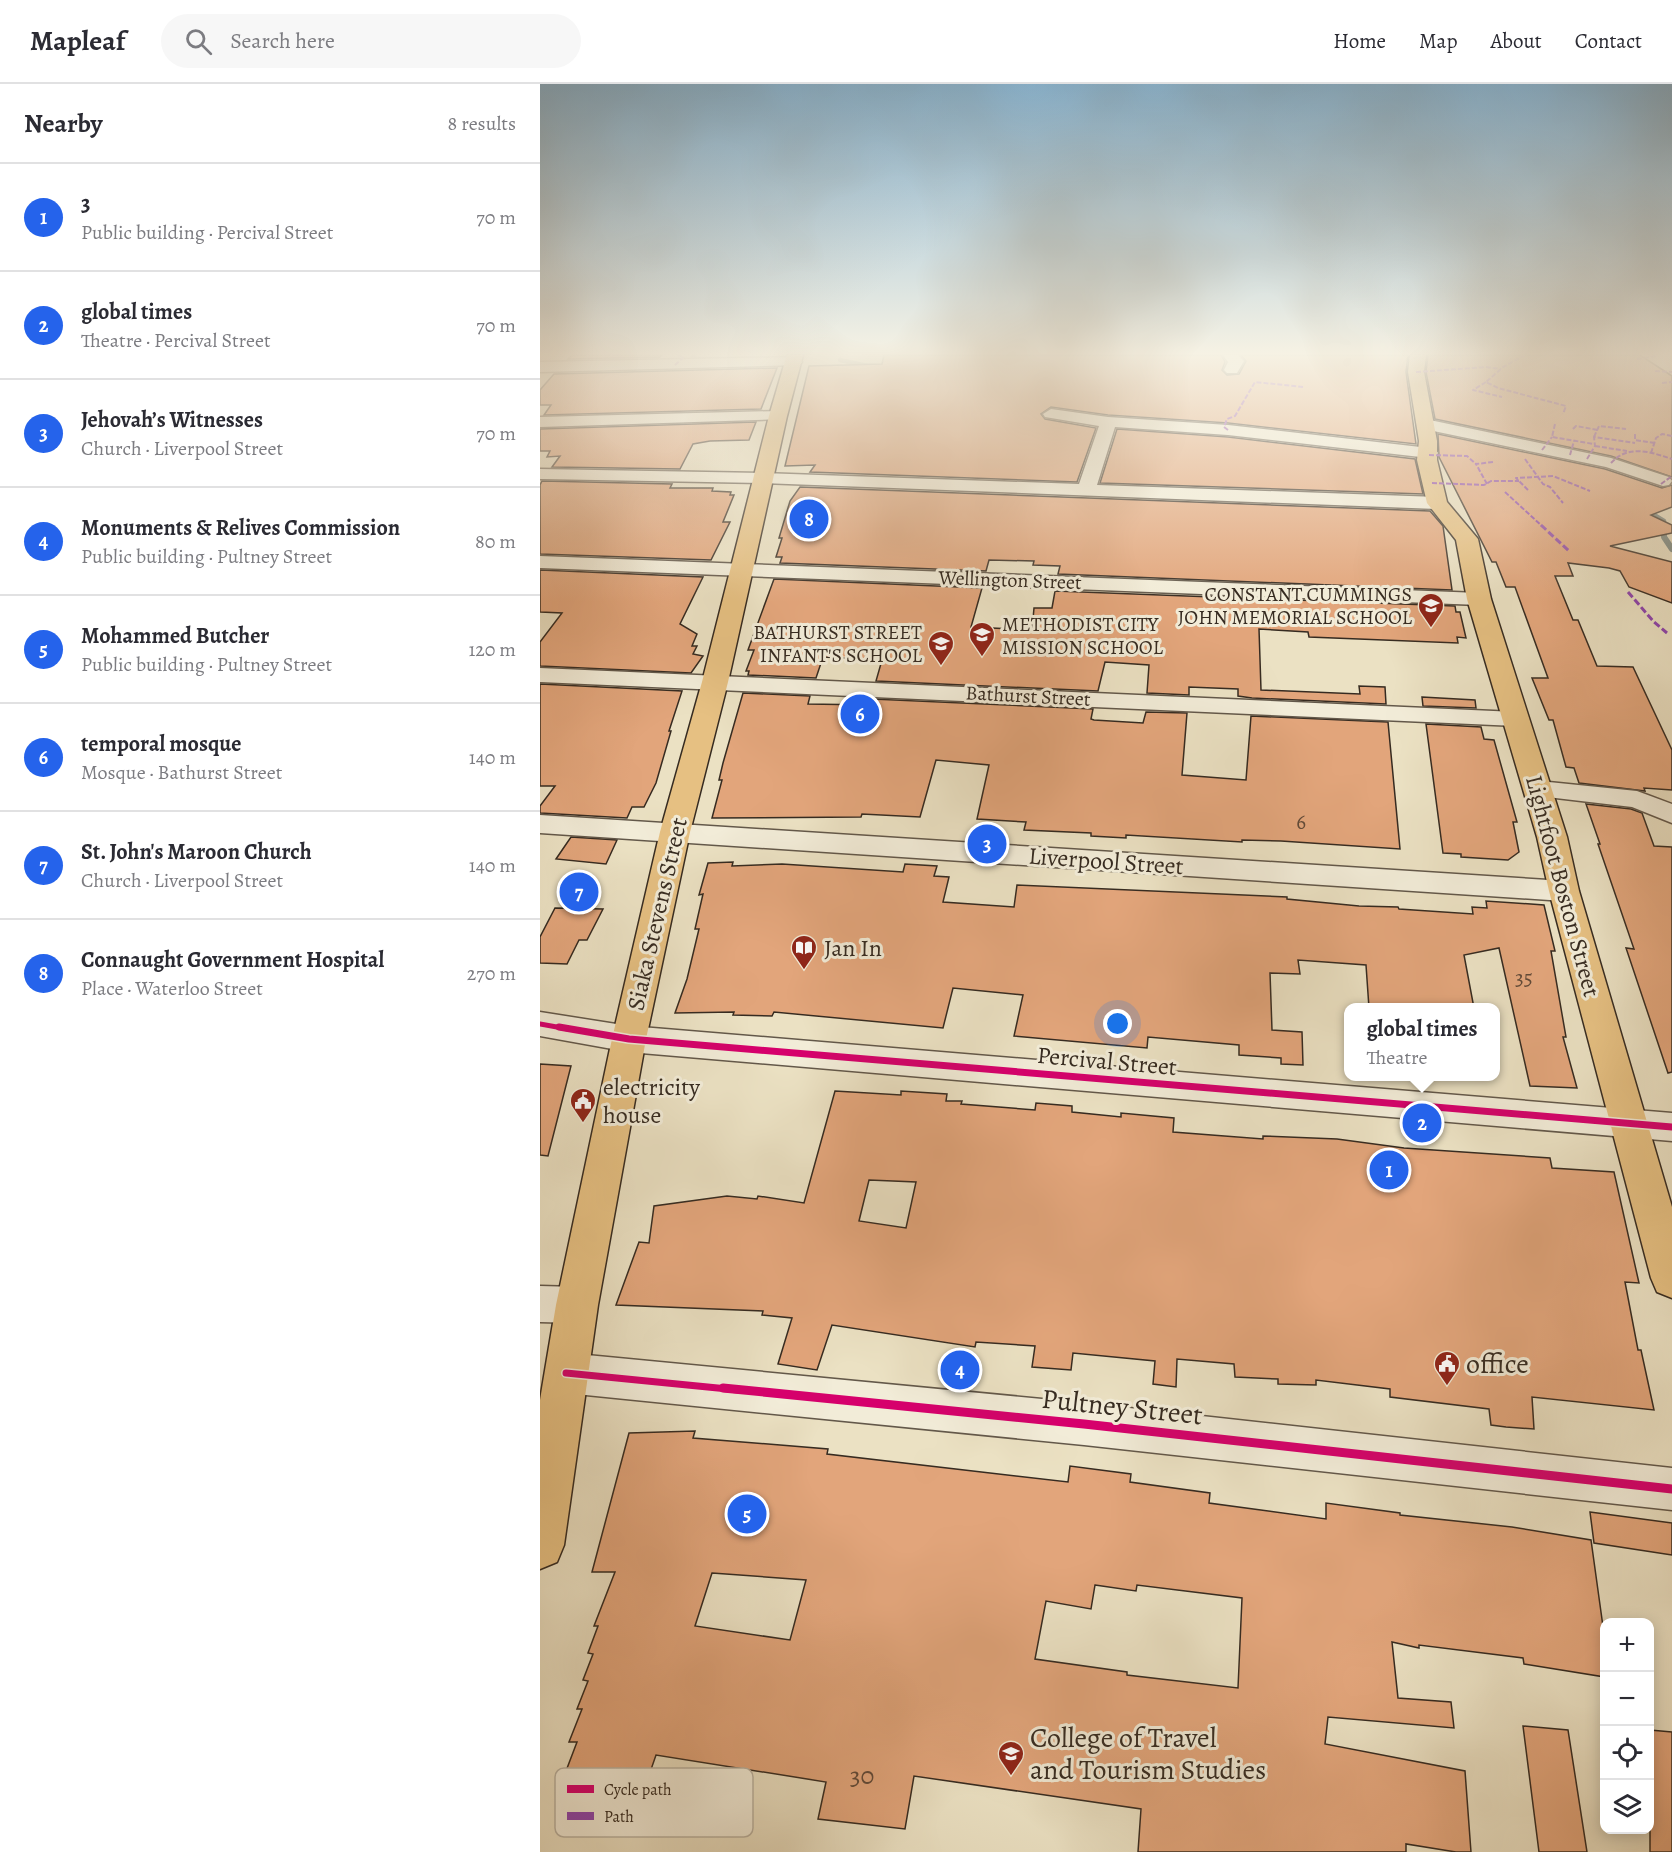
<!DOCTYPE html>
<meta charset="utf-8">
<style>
body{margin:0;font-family:Alegreya,serif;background:#f7f7f7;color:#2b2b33}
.controls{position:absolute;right:18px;bottom:18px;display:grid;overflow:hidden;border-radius:12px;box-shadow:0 3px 15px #0003}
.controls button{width:54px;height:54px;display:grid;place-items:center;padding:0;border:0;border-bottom:2px solid #e1e1e2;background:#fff;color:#2b2b33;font:30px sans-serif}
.you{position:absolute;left:578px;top:940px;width:21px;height:21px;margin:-15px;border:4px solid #fff;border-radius:50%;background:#1a73e8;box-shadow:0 0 0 9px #1a73e833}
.badge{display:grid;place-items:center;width:39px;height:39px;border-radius:50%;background:#2563eb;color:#fff;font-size:20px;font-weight:700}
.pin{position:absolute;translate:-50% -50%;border:3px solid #fff;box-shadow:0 2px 6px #0006}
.popup{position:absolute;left:804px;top:919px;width:156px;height:78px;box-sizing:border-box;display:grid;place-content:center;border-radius:12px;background:#fff;filter:drop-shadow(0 2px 4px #0005);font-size:20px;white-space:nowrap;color:#7c7c81}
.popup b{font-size:22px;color:#2b2b33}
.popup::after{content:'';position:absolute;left:50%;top:100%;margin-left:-12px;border:12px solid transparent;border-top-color:#fff}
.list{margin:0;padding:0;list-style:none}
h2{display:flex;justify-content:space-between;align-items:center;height:78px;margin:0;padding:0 24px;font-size:26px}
h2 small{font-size:20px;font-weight:400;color:#7c7c81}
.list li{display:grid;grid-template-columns:39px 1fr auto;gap:18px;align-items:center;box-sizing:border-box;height:108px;padding:0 24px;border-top:2px solid #e1e1e2}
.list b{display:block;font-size:22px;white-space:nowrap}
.list p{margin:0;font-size:20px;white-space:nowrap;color:#7c7c81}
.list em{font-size:20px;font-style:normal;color:#7c7c81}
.icon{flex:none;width:33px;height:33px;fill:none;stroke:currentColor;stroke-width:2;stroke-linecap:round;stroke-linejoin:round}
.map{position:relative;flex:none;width:1132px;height:1768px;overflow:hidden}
header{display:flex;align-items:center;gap:36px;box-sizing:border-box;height:84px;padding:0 30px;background:#fff;border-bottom:2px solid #e1e1e2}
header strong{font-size:28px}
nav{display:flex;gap:33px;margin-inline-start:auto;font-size:21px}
.search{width:420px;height:54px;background:#f7f7f7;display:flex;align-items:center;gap:15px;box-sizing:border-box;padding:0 21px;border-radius:33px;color:#7c7c81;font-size:22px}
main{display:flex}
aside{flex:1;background:#fff}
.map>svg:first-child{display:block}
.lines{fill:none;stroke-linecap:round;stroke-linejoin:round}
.stream-far1{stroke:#72827d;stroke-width:4.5}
.stream{stroke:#72827d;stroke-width:6}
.building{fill:#e2a57b;stroke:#362b21;stroke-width:1.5;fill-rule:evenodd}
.minor-casing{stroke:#63584a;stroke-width:3}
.major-casing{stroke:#362b21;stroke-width:3}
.minor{fill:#f2ecd8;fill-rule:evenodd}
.major{fill:#e6c082;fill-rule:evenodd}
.quiet-far1{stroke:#8e44ad;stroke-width:2;stroke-dasharray:5 2;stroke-linecap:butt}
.quiet{stroke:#8e44ad;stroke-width:3;stroke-dasharray:7 3;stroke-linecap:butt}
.cycleway-far2-casing{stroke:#f2ecd8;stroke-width:9}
.cycleway-far1-casing{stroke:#f2ecd8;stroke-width:10}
.cycleway-casing{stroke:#f2ecd8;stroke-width:13}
.cycleway-far2{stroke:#d6006c;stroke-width:5}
.cycleway-far1{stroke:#d6006c;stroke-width:7}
.cycleway{stroke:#d6006c;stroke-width:9}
.labels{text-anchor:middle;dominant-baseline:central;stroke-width:6;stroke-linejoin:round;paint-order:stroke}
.far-street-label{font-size:20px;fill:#362b21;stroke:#f2ecd8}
.far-poi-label{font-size:20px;fill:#362b21;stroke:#f2ecd8;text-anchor:end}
.number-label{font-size:21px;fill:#614a38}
.street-label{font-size:24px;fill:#362b21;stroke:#f2ecd8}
.poi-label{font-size:24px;fill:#362b21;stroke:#f2ecd8;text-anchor:start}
.near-number-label{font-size:26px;fill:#614a38}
.near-poi-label{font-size:28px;fill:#362b21;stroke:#f2ecd8;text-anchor:start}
.near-street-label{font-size:28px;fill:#362b21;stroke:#f2ecd8}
.key{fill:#f2ecd8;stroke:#bab2a1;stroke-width:1.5}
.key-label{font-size:16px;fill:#362b21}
</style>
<header>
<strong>Mapleaf</strong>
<div class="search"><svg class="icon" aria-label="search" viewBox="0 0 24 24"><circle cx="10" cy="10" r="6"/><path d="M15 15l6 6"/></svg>Search here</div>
<nav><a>Home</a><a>Map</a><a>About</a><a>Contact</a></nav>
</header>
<main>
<aside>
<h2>Nearby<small>8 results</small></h2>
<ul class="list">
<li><span class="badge">1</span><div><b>3</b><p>Public building · Percival Street</p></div><em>70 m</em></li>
<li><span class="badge">2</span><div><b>global times</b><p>Theatre · Percival Street</p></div><em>70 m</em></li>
<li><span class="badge">3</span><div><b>Jehovah’s Witnesses</b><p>Church · Liverpool Street</p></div><em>70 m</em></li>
<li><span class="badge">4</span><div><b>Monuments &amp; Relives Commission</b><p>Public building · Pultney Street</p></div><em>80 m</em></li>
<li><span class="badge">5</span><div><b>Mohammed Butcher</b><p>Public building · Pultney Street</p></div><em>120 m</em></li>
<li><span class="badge">6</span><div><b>temporal mosque</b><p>Mosque · Bathurst Street</p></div><em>140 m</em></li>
<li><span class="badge">7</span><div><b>St. John's Maroon Church</b><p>Church · Liverpool Street</p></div><em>140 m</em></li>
<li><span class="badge">8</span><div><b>Connaught Government Hospital</b><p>Place · Waterloo Street</p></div><em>270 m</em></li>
</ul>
</aside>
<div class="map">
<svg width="1132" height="1768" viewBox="0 0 1132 1768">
<rect width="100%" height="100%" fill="#ebe1c3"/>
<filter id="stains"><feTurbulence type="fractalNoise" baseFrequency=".00333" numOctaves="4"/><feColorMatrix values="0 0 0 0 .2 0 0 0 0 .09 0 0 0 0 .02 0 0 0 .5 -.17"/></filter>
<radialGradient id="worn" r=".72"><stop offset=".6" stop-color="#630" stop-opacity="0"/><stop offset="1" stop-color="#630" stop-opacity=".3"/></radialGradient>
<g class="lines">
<g class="stream-far1">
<polyline points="153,271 155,275 174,275"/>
<polyline points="300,276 332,283"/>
<polyline points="1106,426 1124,437 1124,443"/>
</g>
<polyline class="stream" points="1124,441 1124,453 1132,465"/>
</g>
<g class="building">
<polygon points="32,271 122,271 120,273 28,275"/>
<polygon points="344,271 681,271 685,278 682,286 687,291 699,290 706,277 701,271 868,271 866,288 876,360 688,339 568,331 511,323 501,330 505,335 556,344 537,398 270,388 275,381 245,382 269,282 342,280"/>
<polygon points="888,271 1100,271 1132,292 1132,393 1071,372 895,335 886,288"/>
<polygon points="237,284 221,325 4,331 11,321 0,321 0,306 14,290"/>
<polygon points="216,338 209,356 170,357 153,360 140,385 12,383 20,372 7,373 10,367 0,367 0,345"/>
<polygon points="577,345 688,353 875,375 883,410 560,399"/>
<polygon points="898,350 1065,385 1122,404 1132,401 1132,423 1111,431 1132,441 1132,449 1070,462 1132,478 1132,519 1089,503 1080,487 1069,484 1028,479 1033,492 1015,492 1033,536 1038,536 1057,582 1093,583 1132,666 1132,706 1104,704 1105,707 1039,699 1034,684 1026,683 1013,636 1009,636 992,594 1008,594 975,503 966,503 956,478 952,478 899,373"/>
<polygon points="2,397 132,400 130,404 173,404 172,407 191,408 190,411 194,411 183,438 190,438 171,476 0,470 0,401"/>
<polygon points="260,403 890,427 903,442 912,506 518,490 520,482 493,481 494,477 449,476 446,487 240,479 242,473 236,473 242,454 239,454 250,417"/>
<polygon points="0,486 163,493 140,540 157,550 152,562 157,562 153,570 163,572 151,589 0,582 0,558 22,529 0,528"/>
<polygon points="234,495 442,504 431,543 492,546 494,524 512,524 515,507 915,522 916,528 920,528 926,554 917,553 918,559 769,553 768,548 719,545 721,606 820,610 819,602 845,603 846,620 712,614 698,612 698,605 649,603 649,611 607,609 609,581 565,578 558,607 336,597 342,576 283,573 276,594 208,591 209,587 206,587 214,566 208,566"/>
<polygon points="0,600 142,607 129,647 131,647 116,699 104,723 92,723 87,734 0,729 0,722 15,702 0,702"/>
<polygon points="203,609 270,612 268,620 330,621 332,615 553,625 551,635 554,636 603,639 606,628 647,629 642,691 706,696 711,632 848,638 860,765 741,757 702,756 702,758 586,751 586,754 551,752 551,749 484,746 486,738 437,735 449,681 396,676 380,733 322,730 321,733 172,734 182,696 179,696 183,679"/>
<polygon points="882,613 935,616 936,624 883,622"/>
<polygon points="886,640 941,643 944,655 954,656 977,738 973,738 979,768 968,776 921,773 921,770 903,769"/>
<polygon points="1046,720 1091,725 1102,729 1114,762 1132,763 1132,988 1128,989 1086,864 1094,865 1058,760 1060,760"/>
<polygon points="31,753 77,756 66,780 16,775"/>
<polygon points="193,778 192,782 242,780 363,788 365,780 397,782 394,792 409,793 403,818 474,823 477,801 747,813 747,815 819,822 858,823 859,825 933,830 932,823 947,824 946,817 1004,821 1015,867 1011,867 1026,953 1023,953 1037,1004 990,1002 959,864 924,871 934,924 829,924 826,881 758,876 760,890 730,889 732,946 762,948 763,981 741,980 741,974 699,971 699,961 608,953 607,964 474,952 483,911 413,904 403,944 234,928 232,932 193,931 194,928 135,929 147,895 159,845 155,845 163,810 159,811 168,779"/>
<polygon points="15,824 63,825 47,856 39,856 27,880 0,879 0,853"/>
<polygon points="0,980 31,982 8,1072 0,1071"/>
<path d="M295,1007L361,1011V1007L407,1010L406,1017H422L421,1020L495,1026L496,1019L532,1022V1028L581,1033V1029L634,1034L633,1048L723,1055V1052L797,1055L864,1064L1010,1074L1012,1084L1074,1088L1099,1199L1085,1198L1098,1266H1101L1114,1326L992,1313L994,1345L966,1343L951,1341L949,1325L850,1313V1305L776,1296V1301L738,1300V1295L695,1293L694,1280L637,1275L636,1303L613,1300L615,1277L533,1269L531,1286L492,1283L495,1262L436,1258L435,1263L292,1241L277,1286L238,1280L252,1234L222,1231L223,1227L76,1221L99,1158L109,1159L114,1122L187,1112L217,1115L218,1112L264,1119ZM329,1096L376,1098L366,1144L319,1137Z"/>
<path d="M155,1347L153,1354L288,1365L287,1370L528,1398L530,1382L591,1390L590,1398L670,1409L669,1419L786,1435V1419L860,1429V1431L972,1443L1051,1456L1065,1557V1593L984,1580L983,1574L879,1561V1564L852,1558L858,1614L911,1618L914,1644L788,1633L785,1660L925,1687L931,1768H916L866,1760V1768H598L601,1725L374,1692L365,1745L278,1735L286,1698L116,1671L106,1700L26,1687L37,1658H29L42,1625H37L48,1597L43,1596L53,1570L48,1569L58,1542H54L75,1488H52L89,1349ZM172,1489L266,1496L250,1556L155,1542ZM555,1501L596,1507L597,1501L702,1514L698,1604L587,1591V1588L495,1575L506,1517L551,1525Z"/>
<polygon points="1050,1428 1132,1439 1132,1471 1054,1459"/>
<polygon points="983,1642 1028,1646 1047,1768 999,1768"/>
<polygon points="1110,1646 1132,1648 1132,1768 1110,1768"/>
</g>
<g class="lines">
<defs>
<g id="minor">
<polygon points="683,271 698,271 704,277 697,289 687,289 684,286 688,278"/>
<polygon points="254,273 259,275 262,278 259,281 0,288 0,278"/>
<polygon points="511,325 568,333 688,341 889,364 895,365 898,369 895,373 889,374 688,351 575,343 557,401 897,413 904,415 906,419 904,423 897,425 222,399 0,395 0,385 222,389 539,400 559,342 505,333 503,330"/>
<polygon points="238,327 246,332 244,335 0,343 0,333"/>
<polygon points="885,335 1071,374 1129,393 1132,397 1129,401 1123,402 1066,383 879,344 877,340"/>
<polygon points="0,472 939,509 946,511 949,515 946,519 939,521 0,484"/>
<polygon points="0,584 976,628 984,630 988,635 984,640 976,642 0,598"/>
<polygon points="999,697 1097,707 1132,720 1132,739 1092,723 990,711 986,705 990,699"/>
<polygon points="0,731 1024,797 1034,800 1038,807 1034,814 1024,817 0,749"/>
<polygon points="0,928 89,942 1132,1029 1132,1057 89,968 0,952"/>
<polygon points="0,1202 37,1203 51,1208 56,1221 51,1234 37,1239 0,1238"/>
<polygon points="26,1269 544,1319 1132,1384 1132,1426 544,1361 26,1309 12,1303 6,1289 12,1275"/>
</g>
<g id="major">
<polygon points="247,271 263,271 247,332 188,598 150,748 106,955 58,1221 24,1461 17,1478 0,1485 0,1316 16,1221 72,955 120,748 162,598 229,332"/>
<polygon points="870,271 886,271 884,288 897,357 897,376 907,418 938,455 951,515 1027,753 1039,807 1132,1123 1132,1214 1117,1208 1111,1194 1009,807 997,753 927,515 916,456 887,419 877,376 879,357 868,288"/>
</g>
</defs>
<use href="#minor" class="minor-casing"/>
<use href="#major" class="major-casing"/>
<use href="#minor" class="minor"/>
<use href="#major" class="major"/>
<g class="quiet-far1">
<polyline points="985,271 963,283 946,298 958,304 1026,322 1023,330"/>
<polyline points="1097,275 1116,272 1113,271"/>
<polyline points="135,281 144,273 137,271"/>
<polyline points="1115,287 1132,288"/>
<polyline points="876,288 946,283 961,285"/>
<polyline points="946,298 933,306 962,313"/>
<polyline points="1122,299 1132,298"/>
<polyline points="1015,340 1012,353 1054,360"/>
<polyline points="1033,345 1036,342 1058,346"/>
<polyline points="688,346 684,343 687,335 695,332 715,298 763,303"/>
<polyline points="1095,350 1095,356 1115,359"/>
<polyline points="1054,353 1059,342 1086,345"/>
<polyline points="1055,362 1087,367"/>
<polyline points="1002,366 1012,353"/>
<polyline points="1111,369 1116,354 1122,350 1132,352"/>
<polyline points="889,371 927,372 936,380"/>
<polyline points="1030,371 1034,357"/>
<polyline points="985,375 1003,400 1010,403 1023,419"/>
<polyline points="1047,375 1055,362 1054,353 1095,359"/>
<path d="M1071,379C1088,360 1111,368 1132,375"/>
<polyline points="892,399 944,401 951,397 979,397"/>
<polyline points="947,400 936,380 953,378"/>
<polyline points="1121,400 1132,392"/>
<polyline points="988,406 976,394 1013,392 1050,407"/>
<polyline points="965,408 1003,443"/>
</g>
<g class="quiet">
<polyline points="1001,441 1029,467"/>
<polyline points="1088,508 1114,538 1127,549"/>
</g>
<defs>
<polyline id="cycleway-far2" points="0,940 28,945"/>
<g id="cycleway-far1">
<polyline points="19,943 89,955 1132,1043"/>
<polyline points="26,1289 198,1306"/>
</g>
<polyline id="cycleway" points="183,1304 544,1340 1132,1405"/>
</defs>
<use href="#cycleway-far2" class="cycleway-far2-casing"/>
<use href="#cycleway-far1" class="cycleway-far1-casing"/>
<use href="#cycleway" class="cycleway-casing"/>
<use href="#cycleway-far2" class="cycleway-far2"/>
<use href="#cycleway-far1" class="cycleway-far1"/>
<use href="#cycleway" class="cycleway"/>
</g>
<linearGradient id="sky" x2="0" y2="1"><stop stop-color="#89b7d6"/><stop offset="0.52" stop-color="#f6f2e4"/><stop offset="1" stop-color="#f6f2e4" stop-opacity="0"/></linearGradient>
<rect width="1132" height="518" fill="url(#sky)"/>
<defs>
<symbol id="school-pin" viewBox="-11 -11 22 30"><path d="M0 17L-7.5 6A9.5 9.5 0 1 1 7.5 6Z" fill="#8f2418" stroke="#f2ecd8"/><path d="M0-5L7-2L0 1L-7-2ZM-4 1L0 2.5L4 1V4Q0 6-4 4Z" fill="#fff"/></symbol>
<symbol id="library-pin" viewBox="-11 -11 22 30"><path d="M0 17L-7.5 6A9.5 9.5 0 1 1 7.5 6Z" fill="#8f2418" stroke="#f2ecd8"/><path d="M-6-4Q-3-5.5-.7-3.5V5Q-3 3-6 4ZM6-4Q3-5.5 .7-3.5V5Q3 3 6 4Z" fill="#fff"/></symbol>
<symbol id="civic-pin" viewBox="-11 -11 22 30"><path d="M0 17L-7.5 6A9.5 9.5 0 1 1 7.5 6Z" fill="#8f2418" stroke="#f2ecd8"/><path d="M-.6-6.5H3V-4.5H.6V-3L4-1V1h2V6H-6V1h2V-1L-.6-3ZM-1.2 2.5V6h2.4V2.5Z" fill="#fff"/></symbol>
<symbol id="university-pin" viewBox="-11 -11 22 30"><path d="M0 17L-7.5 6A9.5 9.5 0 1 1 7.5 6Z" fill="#8f2418" stroke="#f2ecd8"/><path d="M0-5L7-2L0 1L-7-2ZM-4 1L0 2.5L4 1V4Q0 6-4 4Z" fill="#fff"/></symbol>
</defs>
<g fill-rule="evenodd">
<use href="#school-pin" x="876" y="507" width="30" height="40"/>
<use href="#school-pin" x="427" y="536" width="30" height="40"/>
<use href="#school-pin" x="386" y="545" width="30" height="40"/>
<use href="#library-pin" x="249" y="849" width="30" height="40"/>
<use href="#civic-pin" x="28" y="1002" width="30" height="40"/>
<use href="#civic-pin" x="892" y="1265" width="30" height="40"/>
<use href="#university-pin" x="456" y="1655" width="30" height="40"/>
</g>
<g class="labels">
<g class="far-street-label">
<text transform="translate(470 496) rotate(2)">Wellington Street</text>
<text transform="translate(488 612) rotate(3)">Bathurst Street</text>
</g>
<g class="far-poi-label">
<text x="872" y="510">CONSTANT CUMMINGS<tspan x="872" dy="23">JOHN MEMORIAL SCHOOL</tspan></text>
<text x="462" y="540" text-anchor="start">METHODIST CITY<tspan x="462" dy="23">MISSION SCHOOL</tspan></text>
<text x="382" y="548">BATHURST STREET<tspan x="382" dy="23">INFANT'S SCHOOL</tspan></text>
</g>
<g class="number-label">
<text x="761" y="738">6</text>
<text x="984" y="894">35</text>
</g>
<g class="street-label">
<text transform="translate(566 777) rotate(4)">Liverpool Street</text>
<text transform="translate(1023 802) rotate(75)">Lightfoot Boston Street</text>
<text transform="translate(117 830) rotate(-77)">Siaka Stevens Street</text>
<text transform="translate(567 977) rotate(5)">Percival Street</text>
</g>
<g class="poi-label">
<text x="284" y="864">Jan In</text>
<text x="63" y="1003">electricity<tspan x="63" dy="28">house</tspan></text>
</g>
<g class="near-number-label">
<text x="322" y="1691">30</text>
</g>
<g class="near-poi-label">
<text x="926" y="1280">office</text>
<text x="490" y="1654">College of Travel<tspan x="490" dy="32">and Tourism Studies</tspan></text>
</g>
<g class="near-street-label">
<text transform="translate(582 1323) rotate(6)">Pultney Street</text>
</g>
</g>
<rect x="15" y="1684" width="198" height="69" rx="9" class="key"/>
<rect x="27" y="1701" width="27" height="8" fill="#d6006c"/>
<rect x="27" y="1728" width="27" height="8" fill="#8e44ad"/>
<g class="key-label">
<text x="64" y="1711">Cycle path</text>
<text x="64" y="1738">Path</text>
</g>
<rect width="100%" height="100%" filter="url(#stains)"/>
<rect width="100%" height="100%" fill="url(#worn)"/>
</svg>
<div class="controls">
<button>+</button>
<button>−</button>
<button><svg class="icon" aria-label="locate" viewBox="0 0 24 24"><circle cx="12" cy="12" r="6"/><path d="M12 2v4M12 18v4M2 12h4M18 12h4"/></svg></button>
<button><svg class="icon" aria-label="layers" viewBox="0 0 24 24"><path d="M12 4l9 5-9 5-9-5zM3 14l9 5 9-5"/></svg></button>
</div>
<div class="you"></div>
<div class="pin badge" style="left:849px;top:1086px">1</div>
<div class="pin badge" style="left:882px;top:1039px">2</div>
<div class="popup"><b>global times</b>Theatre</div>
<div class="pin badge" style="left:447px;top:760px">3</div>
<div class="pin badge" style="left:420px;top:1286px">4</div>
<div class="pin badge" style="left:207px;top:1430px">5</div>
<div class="pin badge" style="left:320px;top:630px">6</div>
<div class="pin badge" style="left:39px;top:808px">7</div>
<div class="pin badge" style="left:269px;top:435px">8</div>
</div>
</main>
